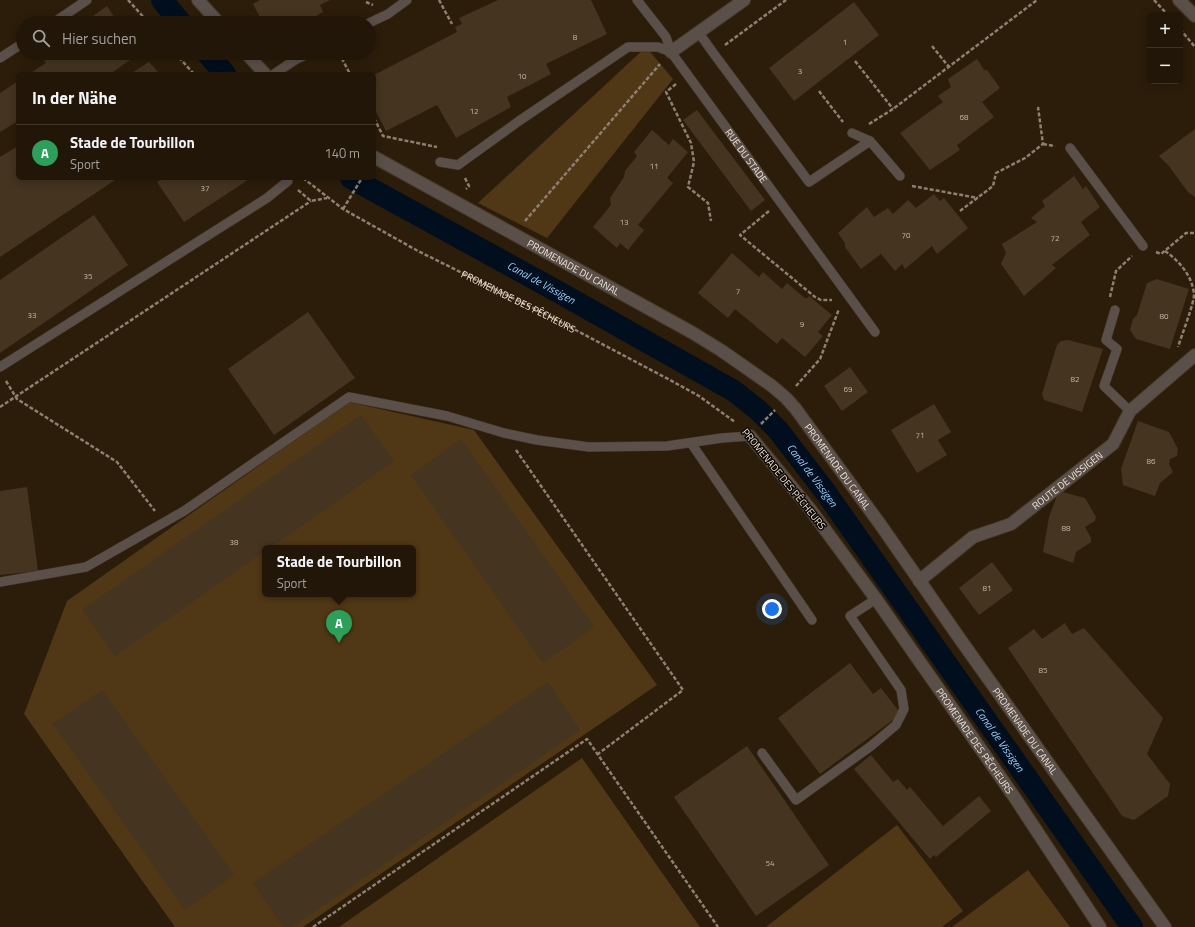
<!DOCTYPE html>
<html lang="de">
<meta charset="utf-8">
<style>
body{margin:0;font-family:"Titillium Web",sans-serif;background:#2d2316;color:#f1f3f6}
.controls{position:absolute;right:12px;top:12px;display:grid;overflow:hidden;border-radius:6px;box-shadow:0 2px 10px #0003}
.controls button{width:36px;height:36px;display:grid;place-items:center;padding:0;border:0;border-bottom:1px solid #3e3529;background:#211608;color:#f1f3f6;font:20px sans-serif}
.you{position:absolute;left:772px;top:609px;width:14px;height:14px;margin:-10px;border:3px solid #fff;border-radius:50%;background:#1a73e8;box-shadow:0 0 0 6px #1a73e833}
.badge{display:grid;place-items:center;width:26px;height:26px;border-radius:50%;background:#0f766e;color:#fff;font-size:13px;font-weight:700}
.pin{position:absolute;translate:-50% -33px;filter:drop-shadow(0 1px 2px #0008)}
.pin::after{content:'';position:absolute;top:21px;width:14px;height:12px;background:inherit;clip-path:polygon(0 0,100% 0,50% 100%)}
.popup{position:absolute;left:262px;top:545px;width:154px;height:52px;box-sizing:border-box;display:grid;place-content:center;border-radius:6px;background:#211608;filter:drop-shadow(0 1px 3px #0005);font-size:13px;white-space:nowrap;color:#a29f9c}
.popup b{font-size:15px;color:#f1f3f6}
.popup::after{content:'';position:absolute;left:50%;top:100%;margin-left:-8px;border:8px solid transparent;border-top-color:#211608}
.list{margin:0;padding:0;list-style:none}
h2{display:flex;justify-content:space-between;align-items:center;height:52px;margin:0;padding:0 16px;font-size:17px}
h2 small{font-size:13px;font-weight:400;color:#a29f9c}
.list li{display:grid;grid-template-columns:26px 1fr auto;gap:12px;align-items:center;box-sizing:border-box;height:56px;padding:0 16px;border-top:1px solid #3e3529}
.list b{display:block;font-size:15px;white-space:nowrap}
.list p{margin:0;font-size:13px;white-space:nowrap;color:#a29f9c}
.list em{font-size:13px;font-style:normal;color:#a29f9c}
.icon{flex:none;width:22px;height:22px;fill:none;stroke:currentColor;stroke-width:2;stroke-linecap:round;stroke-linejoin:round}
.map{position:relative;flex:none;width:1195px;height:927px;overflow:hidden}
.search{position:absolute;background:#211608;box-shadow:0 2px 10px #0003;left:16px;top:16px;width:360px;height:44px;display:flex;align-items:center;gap:10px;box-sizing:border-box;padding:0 14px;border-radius:22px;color:#a29f9c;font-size:15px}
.panel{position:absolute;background:#211608;box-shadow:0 2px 10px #0003;left:16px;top:72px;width:360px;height:108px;border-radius:6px}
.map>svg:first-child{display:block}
.green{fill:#503715;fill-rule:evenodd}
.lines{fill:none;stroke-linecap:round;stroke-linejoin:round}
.canal{stroke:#000e1d;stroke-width:22}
.building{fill:#443420}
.service-casing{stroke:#473927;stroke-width:10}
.minor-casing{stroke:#473927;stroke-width:14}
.path{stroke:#8d8071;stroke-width:2.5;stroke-dasharray:4 2;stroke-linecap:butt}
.service{stroke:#5a4f49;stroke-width:9}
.minor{stroke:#5a4f49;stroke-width:12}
.labels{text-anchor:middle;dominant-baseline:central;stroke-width:3;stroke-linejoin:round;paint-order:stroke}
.number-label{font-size:8px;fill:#c4b7aa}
.street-label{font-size:10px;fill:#eee3d8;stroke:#0f0903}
.water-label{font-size:11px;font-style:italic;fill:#9acffb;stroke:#0f0903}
</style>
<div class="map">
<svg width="1195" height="927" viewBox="0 0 1195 927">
<rect width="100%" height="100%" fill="#2c1d0a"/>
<g class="green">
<polygon points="646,47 673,79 547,238 478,203"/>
<path d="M349,402L474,430L657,685L303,927H175L24,714L67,601ZM265,548H413V594H265Z"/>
<polygon points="582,758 700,927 339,927"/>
<polygon points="897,825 963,911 942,927 766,927"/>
<polygon points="1028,870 1070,927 952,927"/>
</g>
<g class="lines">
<g class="canal">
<polyline points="162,0 181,23"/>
<polyline points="207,53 225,74"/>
<path id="s1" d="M351,178L562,294L734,391L758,410L778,430L824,490L1132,927"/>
</g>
</g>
<g class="building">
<polygon points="260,0 330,0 320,5 323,12 304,23 263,23 253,4"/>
<polygon points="498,0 591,0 607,34 546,64 551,74 507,97 511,107 456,138 437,105 386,131 374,108 374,75 457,32 455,27 462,24 459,18"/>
<polygon points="854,2 879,35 794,101 769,68"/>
<polygon points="107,6 118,23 83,23"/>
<polygon points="39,53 140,53 110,74 29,74 46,63"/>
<polygon points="977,59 984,70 987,70 1000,88 982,102 994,117 957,145 960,150 930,170 900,133 943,102 938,96 951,87 948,79"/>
<polygon points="149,62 160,74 130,74"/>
<polygon points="18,81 18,121 0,132 0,93"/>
<polygon points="697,110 765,200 751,211 683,120"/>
<polygon points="1195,129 1195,197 1188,192 1168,165 1159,156"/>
<polygon points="652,130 669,145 673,139 688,152 667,178 673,183 638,225 644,230 628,250 620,243 617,248 593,227 611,205 610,198 624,177 625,171 637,156 634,152"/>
<polygon points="18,146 18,178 118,178 0,257 0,157"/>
<polygon points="1074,176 1083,189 1086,186 1100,207 1081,222 1090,235 1052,265 1056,268 1024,296 1001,264 1006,253 1002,244 1037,222 1031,218 1045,206 1042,201"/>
<polygon points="164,178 251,178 184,222 157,182"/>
<polygon points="934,194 940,201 944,198 968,228 937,254 932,246 905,269 902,264 895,271 881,254 861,269 845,247 845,243 838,233 867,207 874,217 888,208 893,214 908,200 916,208"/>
<polygon points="94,215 128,265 0,353 0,280"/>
<polygon points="732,253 759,277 763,272 782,289 787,283 806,299 809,296 832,315 818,332 823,336 805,357 782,338 777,344 735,309 728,318 698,293"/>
<polygon points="1157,279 1189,289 1170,349 1136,339 1130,330 1133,319 1137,315 1147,283"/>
<polygon points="308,312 355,378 274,435 228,369"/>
<polygon points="1068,340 1103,349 1082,412 1044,400 1042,394 1057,345 1061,341"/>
<polygon points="850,367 868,392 842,411 824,386"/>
<polygon points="934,404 951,432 938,440 947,455 917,473 891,430"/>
<polygon points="361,415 394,461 270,548 265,548 265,551 115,656 82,610"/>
<polygon points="1138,421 1169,432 1178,449 1177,456 1170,459 1169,464 1173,472 1160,483 1155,496 1123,485 1121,469"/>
<polygon points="461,439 594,627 543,663 411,475"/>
<polygon points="27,487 38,571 0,575 0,491"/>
<polygon points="1059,491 1085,498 1096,517 1095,521 1085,527 1091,538 1091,542 1076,552 1073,563 1043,552 1049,517"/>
<polygon points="992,562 1013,590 979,615 959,588"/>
<polygon points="1065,623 1072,634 1084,628 1163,718 1147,754 1170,784 1168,796 1134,820 1122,816 1008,648 1034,629 1042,639"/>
<polygon points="850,663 873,694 881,688 901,714 820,774 778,718"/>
<polygon points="548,682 580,730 292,927 283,927 253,883"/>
<polygon points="102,690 234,875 185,910 53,724"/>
<polygon points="747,746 829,865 756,916 674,797"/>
<polygon points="871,755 893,782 898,779 907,790 910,787 943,826 979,796 991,811 936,857 934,855 930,859 854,769"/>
</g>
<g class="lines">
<defs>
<g id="service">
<path id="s3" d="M637,0L666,37L671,52L875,332"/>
<polyline points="53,23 87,0"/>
<polyline points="369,23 388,14 407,0"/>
<polyline points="699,33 714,54 809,182 870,141 900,176"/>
<polyline points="0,58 23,43"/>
<polyline points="274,74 295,60 310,53"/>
<polyline points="852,133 870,141"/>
<polyline points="1070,148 1143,246"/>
<polyline points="440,162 458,165 519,121 628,47 658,47 671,52"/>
<polyline points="1115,310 1106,340 1117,349 1104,386 1130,411"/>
<polyline points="0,367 267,198 288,181"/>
<polyline points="691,443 812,620"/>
<polyline points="0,582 86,567 184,511 349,397 447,416 504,433 537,440 589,447 667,446 722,438 750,436"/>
<polyline points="762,753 796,800 871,746 896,725 904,709 901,690 850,616 876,599"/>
</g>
<g id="minor">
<polyline points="198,0 219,23"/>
<polyline points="1179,0 1195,16"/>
<polyline points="671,52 744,0"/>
<polyline points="246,53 265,74"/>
<path id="s4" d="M374,157L693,333L722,351L772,386L786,398L795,408L880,524L960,639L1165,927"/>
<path id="s5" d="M750,436L810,509L876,599L1015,798L1100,927"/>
<path id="s6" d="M919,581L973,537L1011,524L1113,444L1130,411L1195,355"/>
</g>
</defs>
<use href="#service" class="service-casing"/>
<use href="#minor" class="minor-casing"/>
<g class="path">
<polyline points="128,0 149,23"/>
<polyline points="439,0 452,24"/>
<polyline points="1154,0 1168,15"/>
<polyline points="366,2 373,5"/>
<polyline points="1180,29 1195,47"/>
<polyline points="725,45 786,0"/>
<polyline points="932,46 949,67"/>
<polyline points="175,53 194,74"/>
<polyline points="339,53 350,74"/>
<polyline points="855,61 893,109"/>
<polyline points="676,84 666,92 691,143 694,162 688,187 708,203 711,221"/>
<polyline points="819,91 843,122"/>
<polyline points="374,118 383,136 437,147"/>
<polyline points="869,124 893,109 1037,0"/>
<polyline points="1043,144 1055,146"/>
<path id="s2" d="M303,178L343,209L418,251L551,317L670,380L699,396L735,422"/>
<polyline points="465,178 469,186 466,189"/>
<polyline points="912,186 978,198"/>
<polyline points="298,190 311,201 327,198"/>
<polyline points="343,209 362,178"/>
<polyline points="769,211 740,235 815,297 821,300 832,300"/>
<polyline points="960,211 993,186 996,173 1025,158 1043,144 1038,107"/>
<polyline points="525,221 660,64"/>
<path d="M1165,251C1179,261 1192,275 1194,294C1195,301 1181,337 1178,347"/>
<polyline points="1156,252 1161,254 1186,233 1195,233"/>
<polyline points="1110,297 1116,271 1132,256"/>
<polyline points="6,381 17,399 117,462 155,511"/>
<polyline points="796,386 820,359 839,309"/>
<polyline points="0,407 311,201"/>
<polyline points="761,424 775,410"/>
<polyline points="516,450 683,690 598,754"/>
<polyline points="313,927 587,739 718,927"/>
</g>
<use href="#service" class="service"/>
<use href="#minor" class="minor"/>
</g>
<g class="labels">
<g class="number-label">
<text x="575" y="37">8</text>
<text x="845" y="42">1</text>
<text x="800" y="71">3</text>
<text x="522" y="76">10</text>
<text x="474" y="111">12</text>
<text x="964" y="117">68</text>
<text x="654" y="166">11</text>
<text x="205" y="188">37</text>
<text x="624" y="222">13</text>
<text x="906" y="235">70</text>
<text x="1055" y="238">72</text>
<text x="88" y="276">35</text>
<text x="738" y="291">7</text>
<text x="32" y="315">33</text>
<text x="1164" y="316">80</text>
<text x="802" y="324">9</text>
<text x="1075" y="379">82</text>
<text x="848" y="389">69</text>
<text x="920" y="435">71</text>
<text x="1151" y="461">86</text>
<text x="1066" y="528">88</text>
<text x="234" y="542">38</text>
<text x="987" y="588">81</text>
<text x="1043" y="670">85</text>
<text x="770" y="863">54</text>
</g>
<g class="street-label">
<text stroke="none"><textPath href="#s3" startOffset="191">RUE DU STADE</textPath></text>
<text stroke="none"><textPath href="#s4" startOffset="228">PROMENADE DU CANAL</textPath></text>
<text stroke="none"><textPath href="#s2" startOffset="249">PROMENADE DES PÊCHEURS</textPath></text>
<text stroke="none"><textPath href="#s4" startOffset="564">PROMENADE DU CANAL</textPath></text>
<text transform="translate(784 479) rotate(51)">PROMENADE DES PÊCHEURS</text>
<text stroke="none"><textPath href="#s6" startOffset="181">ROUTE DE VISSIGEN</textPath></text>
<text stroke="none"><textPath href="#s4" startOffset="888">PROMENADE DU CANAL</textPath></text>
<text stroke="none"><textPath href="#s5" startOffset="379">PROMENADE DES PÊCHEURS</textPath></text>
</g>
<g class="water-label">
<text stroke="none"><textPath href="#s1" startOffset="217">Canal de Vissigen</textPath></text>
<text stroke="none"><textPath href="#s1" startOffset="554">Canal de Vissigen</textPath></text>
<text stroke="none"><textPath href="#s1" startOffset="878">Canal de Vissigen</textPath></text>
</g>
</g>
</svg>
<div class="controls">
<button>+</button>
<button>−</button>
</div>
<div class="you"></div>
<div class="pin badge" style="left:339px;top:643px;background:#2e9e5b">A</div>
<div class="popup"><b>Stade de Tourbillon</b>Sport</div>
<div class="search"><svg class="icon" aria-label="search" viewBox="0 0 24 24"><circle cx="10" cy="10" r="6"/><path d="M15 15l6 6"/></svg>Hier suchen</div>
<section class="panel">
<h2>In der Nähe<small></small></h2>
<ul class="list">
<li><span class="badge" style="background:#2e9e5b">A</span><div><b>Stade de Tourbillon</b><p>Sport</p></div><em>140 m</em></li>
</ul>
</section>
</div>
